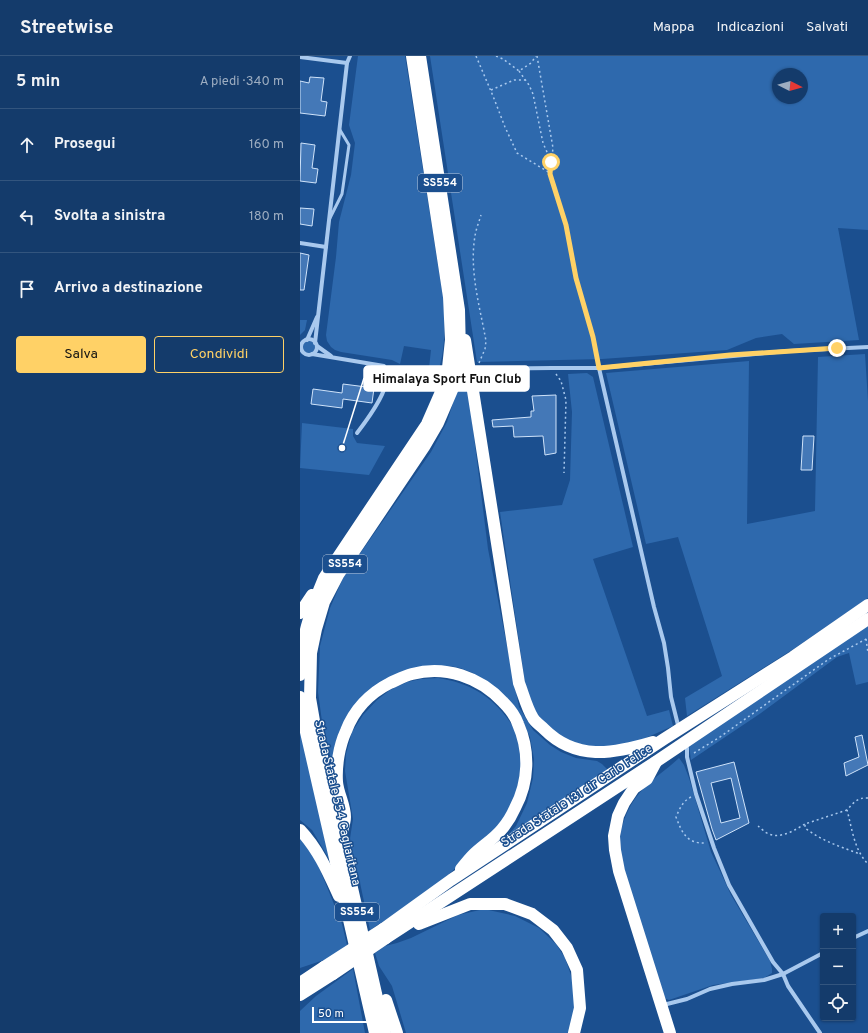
<!DOCTYPE html>
<html lang="it">
<meta charset="utf-8">
<style>
body{margin:0;font-family:Overpass,sans-serif;background:#1d4271;color:#f1f3f6}
.controls{position:absolute;right:12px;bottom:12px;display:grid;overflow:hidden;border-radius:4px;box-shadow:0 1px 3px #0004}
.controls button{width:36px;height:36px;display:grid;place-items:center;padding:0;border:0;border-bottom:1px solid #33557e;background:#143b6b;color:#f1f3f6;font:20px sans-serif}
.compass{position:absolute;left:472px;top:12px;width:36px;height:36px;border-radius:50%;background:#143b6b;box-shadow:0 1px 3px #0004;rotate:96deg}
.scale{position:absolute;left:12px;bottom:10px;width:67px;box-sizing:border-box;padding-left:4px;border:2px solid #fff;border-top:0;font-size:11px;line-height:14px;white-space:nowrap;color:#fff;-webkit-text-stroke:3px #1b4f8f;paint-order:stroke}
.stop{position:absolute;width:12px;height:12px;margin:-9px;border:3px solid #ffd166;border-radius:50%;background:#fff}
.stop.end{background:#ffd166;border-color:#fff;box-shadow:0 1px 4px #0008}
.list{margin:0;padding:0;list-style:none}
h2{display:flex;justify-content:space-between;align-items:center;height:52px;margin:0;padding:0 16px;font-size:17px}
h2 small{font-size:13px;font-weight:400;color:#9dadc1}
.list li{display:grid;grid-template-columns:26px 1fr auto;gap:12px;align-items:center;box-sizing:border-box;height:72px;padding:0 16px;border-top:1px solid #33557e}
.list b{display:block;font-size:15px;white-space:nowrap}
.list em{font-size:13px;font-style:normal;color:#9dadc1}
.actions{display:flex;gap:8px;padding:12px 16px}
.actions a{flex:1;padding:9px 0;border:1px solid #ffd166;border-radius:4px;text-align:center;font-size:14px;color:#ffd166}
.actions .main{background:#ffd166;color:#111}
.icon{flex:none;width:22px;height:22px;fill:none;stroke:currentColor;stroke-width:2;stroke-linecap:round;stroke-linejoin:round}
.map{position:relative;flex:none;width:568px;height:977px;overflow:hidden}
header{display:flex;align-items:center;gap:24px;box-sizing:border-box;height:56px;padding:0 20px;background:#143b6b;border-bottom:1px solid #33557e}
header strong{font-size:19px}
nav{display:flex;gap:22px;margin-inline-start:auto;font-size:14px}
main{display:flex}
aside{flex:1;background:#143b6b}
.map>svg:first-child{display:block}
.green{fill:#2e69ad;fill-rule:evenodd}
.building{fill:#4478b7;stroke:#cfe3fa;fill-rule:evenodd}
.lines{fill:none;stroke-linecap:round;stroke-linejoin:round}
.path{stroke:#a9c9ee;stroke-width:1.5;stroke-dasharray:2 3;stroke-linecap:butt}
.lane{stroke:#a9c9ee;stroke-width:3}
.street{stroke:#a9c9ee;stroke-width:4}
.highway{stroke:#fff;stroke-width:12}
.highway-bridge{stroke:#fff;stroke-width:12}
.route{stroke:#ffd166;stroke-width:5}
.labels{text-anchor:middle;dominant-baseline:central;stroke-width:3;stroke-linejoin:round;paint-order:stroke}
.shield{fill:#1b4f8f;stroke:#bbcadd;stroke-width:1}
.shield-label{font-size:11px;font-weight:bold;fill:#fff}
.street-label{font-size:12px;fill:#fff;stroke:#1b4f8f}
.leader{fill:none;stroke:#fff;stroke-width:1.5}
.callout-dot{fill:#fff;stroke:#1b4f8f;stroke-width:1.5}
.callout{fill:#fff;stroke:#fff;stroke-width:1.5}
.callout-label{font-size:13px;text-anchor:middle;font-weight:bold;fill:#111}
</style>
<header>
<strong>Streetwise</strong>
<nav><a>Mappa</a><a>Indicazioni</a><a>Salvati</a></nav>
</header>
<main>
<aside>
<h2>5 min<small>A piedi · 340 m</small></h2>
<ul class="list">
<li><svg class="icon" aria-label="ahead" viewBox="0 0 24 24"><path d="M12 20V5M6 11l6-6 6 6"/></svg><div><b>Prosegui</b></div><em>160 m</em></li>
<li><svg class="icon" aria-label="left" viewBox="0 0 24 24"><path d="M17 20v-9H6M10 6l-5 5 5 5"/></svg><div><b>Svolta a sinistra</b></div><em>180 m</em></li>
<li><svg class="icon" aria-label="arrive" viewBox="0 0 24 24"><path d="M6 21V4h12l-3 4 3 4H6"/></svg><div><b>Arrivo a destinazione</b></div></li>
</ul>
<div class="actions"><a class="main">Salva</a><a>Condividi</a></div>
</aside>
<div class="map">
<svg width="568" height="977" viewBox="0 0 568 977">
<rect width="100%" height="100%" fill="#1b4f8f"/>
<g class="green">
<path d="M58,0H105L143,241C145,268 147,304 132,328L128,321L131,294L104,290L100,308L92,304L41,296L35,294L31,291L27,285L26,279L36,201L39,166L51,119L55,87L49,69Z"/>
<path d="M130,0H568V174L538,172L559,284L494,288L482,278L456,282L427,294L302,303L177,306ZM478,18H502V42H478Z"/>
<polygon points="0,264 7,264 5,274 0,279"/>
<circle cx="9" cy="291" r="6"/>
<polygon points="565,298 568,345 568,542 495,592 387,660 385,642 422,620 378,481 346,488 306,317 449,305 447,468 515,455 518,301"/>
<polygon points="287,317 293,321 333,491 293,503 347,660 369,654 373,670 341,684 309,694 273,689 237,663 225,627 200,456 262,449 270,424 272,356 268,318"/>
<polygon points="160,325 167,325 188,493 219,651 233,674 250,689 261,696 276,702 297,705 302,708 307,713 306,718 203,785 216,770 227,747 233,722 234,703 230,681 223,666 200,636 173,617 160,612 150,610 133,611 67,637 33,711 23,673 18,636 20,590 30,552 43,522 131,396 147,366"/>
<polygon points="2,367 53,373 53,380 57,387 85,390 69,419 0,412"/>
<polygon points="568,568 568,626 556,629 549,597 537,601 461,657 391,704 389,689"/>
<path d="M138,622C169,627 191,639 210,666C218,677 225,701 224,715C223,720 211,752 208,757C200,771 187,782 176,793C159,809 142,825 124,839C107,852 88,862 70,874L59,822L49,789L53,763L45,715L46,698L52,676L63,659L77,644L90,634L107,626L121,623Z"/>
<polygon points="0,668 29,803 12,774 0,764"/>
<path d="M379,702L384,709L389,722L411,796L420,815L431,839L470,905L472,913V917L464,922L413,929L369,944L364,942C354,911 345,880 335,849C329,828 321,808 320,786C320,773 325,760 331,749C342,729 363,717 379,702Z"/>
<polygon points="0,782 12,796 25,826 42,868 47,889 30,902 0,912"/>
<polygon points="184,853 215,860 239,872 256,888 265,902 272,922 275,945 274,962 268,977 106,977 92,930 79,910 75,897 85,890 97,887 111,882 158,859"/>
<polygon points="53,913 65,977 0,977 0,955 16,940"/>
</g>
<g class="building">
<polygon points="10,21 24,22 21,45 27,46 25,60 0,57 0,25 9,27"/>
<polygon points="1,87 15,89 12,112 18,113 16,127 0,125"/>
<polygon points="0,152 14,153 12,170 0,168"/>
<polygon points="0,197 9,199 4,234 0,234"/>
<polygon points="43,328 74,332 72,347 43,343 42,352 11,348 13,333 42,337"/>
<polygon points="256,339 256,397 245,399 243,380 214,381 213,370 193,371 192,364 231,361 231,355 234,355 232,340"/>
<polygon points="503,380 514,380 512,414 501,414"/>
<polygon points="562,679 568,709 546,720 544,707 559,701 555,681"/>
<path d="M434,706L449,767L416,784L412,773L396,716ZM431,722L440,762L421,767L411,727Z"/>
</g>
<g class="lines">
<g class="path">
<polyline points="176,0 193,40 205,71 217,97 250,117 267,169 276,222 293,281 298,307"/>
<polyline points="196,0 203,3 219,15 231,7 236,0"/>
<polyline points="237,0 253,92 250,117"/>
<polyline points="219,15 229,29 233,38 243,87 251,105"/>
<polyline points="191,34 214,24 225,24"/>
<path d="M179,307L185,293L186,285C180,251 169,215 175,180C176,173 179,166 181,159"/>
<polyline points="256,318 261,325 266,344 264,417"/>
<polyline points="566,583 568,597"/>
<polyline points="394,697 420,681 529,603 568,582"/>
<path d="M391,741C383,745 380,752 376,761C382,777 387,788 406,787"/>
<path d="M568,742C558,741 553,747 547,754C552,772 554,794 568,808"/>
<path d="M547,754L505,768V772C522,785 541,791 560,798"/>
<path d="M458,770C461,772 465,777 469,778C481,783 495,774 505,768"/>
</g>
<polyline class="lane" points="30,162 42,138 49,89 40,74"/>
<g class="street">
<polyline points="0,1 47,7"/>
<polyline points="0,187 26,191"/>
<circle cx="9" cy="291" r="8"/>
<polyline points="7,284 17,261"/>
<polyline points="15,287 47,7 50,0"/>
<polyline points="17,290 31,300"/>
<path d="M12,298L84,310C97,325 67,364 57,377"/>
<polyline points="299,312 354,551 364,587 368,612 371,641 378,669"/>
<polyline points="171,313 252,312 299,312 488,295 568,291"/>
<polyline points="387,692 387,701 396,738 414,792 429,829 473,906 483,918 523,897"/>
<polyline points="553,882 568,875"/>
<polyline points="363,949 387,943 410,933 432,928 464,924 483,918 488,930 520,977"/>
</g>
<g class="highway">
<path d="M165,284L219,627C223,637 227,653 233,662C235,666 240,669 244,673C276,705 313,698 353,686"/>
<polyline points="0,557 12,539"/>
<path d="M0,619C0,585 11,553 24,522L127,368L141,336L148,312L151,284L149,241L112,0"/>
<polyline points="0,641 3,663 75,977"/>
<polyline points="356,706 347,723 334,732 324,747 318,760 314,780 315,794 319,815 370,977"/>
<path d="M0,774C18,793 28,816 39,840"/>
<path d="M41,779C42,774 45,767 45,761C45,749 38,738 37,726C36,710 39,690 46,675C54,654 70,637 90,627C97,624 104,620 112,618C145,609 180,621 203,646C209,652 215,659 218,668C230,695 229,726 215,752C212,759 207,767 202,773C194,783 182,790 173,799C169,803 165,808 161,813"/>
<polyline points="119,868 170,848 205,848 232,858 253,874 267,892 277,914 280,952 274,977"/>
<polyline points="83,873 151,824 364,683 493,601 568,549"/>
<polyline points="86,882 357,705 568,563"/>
<polyline points="0,927 24,911"/>
<polyline points="0,939 33,918"/>
<polyline points="86,944 97,977"/>
<polyline points="85,977 14,665 10,642 11,597 16,573 24,546 38,519 124,391 138,367 153,332 160,298 159,254 120,0"/>
</g>
<g class="highway-bridge">
<polyline points="24,911 83,873"/>
<polyline points="33,918 86,882"/>
</g>
</g>
<g class="lines">
<polyline class="route" points="251,106 250,118 266,169 276,222 293,281 299,312 430,299 537,292"/>
</g>
<g class="labels">
<g class="shield">
<rect x="118" y="118" width="44" height="18" rx="3"/>
<rect x="23" y="499" width="44" height="18" rx="3"/>
<rect x="35" y="847" width="44" height="18" rx="3"/>
</g>
<g class="shield-label">
<text x="140" y="127">SS554</text>
<text x="45" y="508">SS554</text>
<text x="57" y="856">SS554</text>
</g>
<g class="street-label">
<text transform="translate(277 740) rotate(-33)">Strada Statale 131 dir Carlo Felice</text>
<text transform="translate(37 747) rotate(77)">Strada Statale 554 Cagliaritana</text>
</g>
</g>
<path class="leader" d="M42 392L64 322"/>
<circle class="callout-dot" cx="42" cy="392" r="4"/>
<rect class="callout" x="64" y="310" width="165" height="25" rx="4"/>
<g class="callout-label">
<text x="147" y="327">Himalaya Sport Fun Club</text>
</g>
</svg>
<div class="controls">
<button>+</button>
<button>−</button>
<button><svg class="icon" aria-label="locate" viewBox="0 0 24 24"><circle cx="12" cy="12" r="6"/><path d="M12 2v4M12 18v4M2 12h4M18 12h4"/></svg></button>
</div>
<svg class="compass" viewBox="-18 -18 36 36"><path d="M0-13l5 13h-10z" fill="#e53935"/><path d="M0 13l5-13h-10z" fill="#9dadc1"/></svg>
<div class="scale">50 m</div>
<div class="stop" style="left:251px;top:106px"></div>
<div class="stop end" style="left:537px;top:292px"></div>
</div>
</main>
